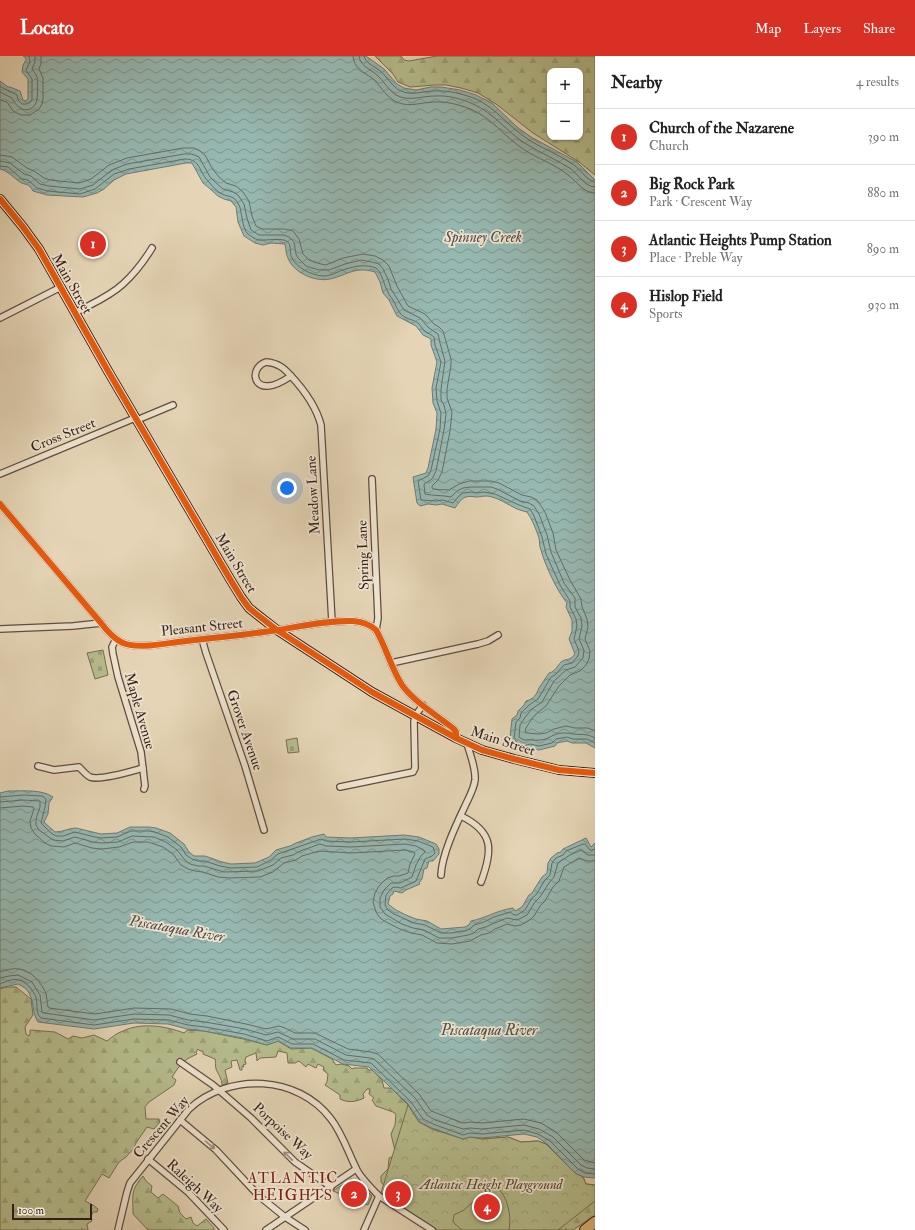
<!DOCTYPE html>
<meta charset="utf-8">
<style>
body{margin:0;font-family:"IM FELL Double Pica",serif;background:#f6f6f6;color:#202124}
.controls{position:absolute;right:12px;top:12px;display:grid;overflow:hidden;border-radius:8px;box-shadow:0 1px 3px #0004}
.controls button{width:36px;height:36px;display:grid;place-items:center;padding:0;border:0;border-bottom:1px solid #e0e0e0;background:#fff;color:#202124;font:20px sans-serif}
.scale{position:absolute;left:12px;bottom:10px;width:80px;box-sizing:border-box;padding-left:4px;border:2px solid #351f17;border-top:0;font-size:11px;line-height:14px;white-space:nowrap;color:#351f17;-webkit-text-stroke:3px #eee4d0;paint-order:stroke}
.you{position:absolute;left:287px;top:432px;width:14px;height:14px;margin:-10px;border:3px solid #fff;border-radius:50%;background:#1a73e8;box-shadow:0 0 0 6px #1a73e833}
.badge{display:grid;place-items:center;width:26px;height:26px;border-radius:50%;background:#d93025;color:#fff;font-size:13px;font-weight:700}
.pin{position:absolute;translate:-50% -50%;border:2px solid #fff;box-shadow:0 1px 4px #0006}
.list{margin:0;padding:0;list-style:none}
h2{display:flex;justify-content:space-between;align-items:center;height:52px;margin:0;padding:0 16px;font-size:17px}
h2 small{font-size:13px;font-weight:400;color:#757577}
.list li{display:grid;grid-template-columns:26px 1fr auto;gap:12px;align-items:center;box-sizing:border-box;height:56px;padding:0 16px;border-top:1px solid #e0e0e0}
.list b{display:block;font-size:15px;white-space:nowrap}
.list p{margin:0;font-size:13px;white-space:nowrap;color:#757577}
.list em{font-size:13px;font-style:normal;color:#757577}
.map{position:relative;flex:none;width:595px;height:1174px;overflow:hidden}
header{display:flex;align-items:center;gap:24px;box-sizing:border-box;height:56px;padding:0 20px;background:#d93025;color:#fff}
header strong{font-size:19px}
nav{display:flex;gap:22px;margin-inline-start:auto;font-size:14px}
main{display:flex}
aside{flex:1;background:#fff}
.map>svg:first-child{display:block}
.forest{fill:url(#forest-firs);stroke:#766e52;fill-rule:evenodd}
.cemetery{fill:url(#cemetery-stones);stroke:#766e52}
.park{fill:url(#park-crowns);stroke:#766e52}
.pitch{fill:#b6bd8d;stroke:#766e52}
.water{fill:url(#water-waves);stroke:#6f7b73}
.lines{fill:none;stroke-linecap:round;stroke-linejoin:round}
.shore{stroke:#666c64;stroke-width:1}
.minor-casing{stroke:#614c3f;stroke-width:8}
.secondary-casing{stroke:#351f17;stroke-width:10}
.motorway-casing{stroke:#351f17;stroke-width:12}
.minor{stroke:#eee4d0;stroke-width:5.5}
.secondary{stroke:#eee4d0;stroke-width:8}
.motorway{stroke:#e2ba7b;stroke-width:10}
.cycleway-casing{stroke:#eee4d0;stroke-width:8}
.cycleway{stroke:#e8590c;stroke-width:6}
.oneway{stroke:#9b8b7d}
.labels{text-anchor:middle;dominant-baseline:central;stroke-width:3.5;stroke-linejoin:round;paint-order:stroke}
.street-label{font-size:14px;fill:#351f17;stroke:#eee4d0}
.park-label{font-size:14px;font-style:italic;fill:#554634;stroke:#eee4d0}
.water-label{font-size:15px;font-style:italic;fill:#524d45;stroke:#eee4d0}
.neighbourhood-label{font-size:15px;letter-spacing:1px;fill:#7a1f14;stroke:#eee4d0}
</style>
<header>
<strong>Locato</strong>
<nav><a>Map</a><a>Layers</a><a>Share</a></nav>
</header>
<main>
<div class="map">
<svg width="595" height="1174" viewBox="0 0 595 1174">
<defs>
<pattern id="forest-firs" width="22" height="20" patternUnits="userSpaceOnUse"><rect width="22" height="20" fill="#b6bd8d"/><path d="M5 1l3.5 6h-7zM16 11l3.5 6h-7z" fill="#9da279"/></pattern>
<pattern id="cemetery-stones" width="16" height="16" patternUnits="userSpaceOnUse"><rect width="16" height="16" fill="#b6bd8d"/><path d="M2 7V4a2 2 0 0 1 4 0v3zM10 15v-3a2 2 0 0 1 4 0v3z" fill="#9da279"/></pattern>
<pattern id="park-crowns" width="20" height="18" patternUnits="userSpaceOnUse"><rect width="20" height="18" fill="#b6bd8d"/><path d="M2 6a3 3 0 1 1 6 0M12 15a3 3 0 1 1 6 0" fill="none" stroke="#9da279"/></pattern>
<pattern id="water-waves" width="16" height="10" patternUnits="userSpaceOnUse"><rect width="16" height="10" fill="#96b8b1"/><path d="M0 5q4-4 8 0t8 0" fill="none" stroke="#7b958f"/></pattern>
</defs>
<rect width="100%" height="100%" fill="#e5d5b6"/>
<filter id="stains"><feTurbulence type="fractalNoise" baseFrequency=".005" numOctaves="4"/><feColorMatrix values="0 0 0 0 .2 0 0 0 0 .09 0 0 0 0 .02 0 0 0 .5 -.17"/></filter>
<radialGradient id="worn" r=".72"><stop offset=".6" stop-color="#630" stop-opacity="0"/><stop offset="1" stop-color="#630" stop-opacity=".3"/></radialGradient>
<g class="forest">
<path d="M375,0H401L404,4L409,5L437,0H595V119L579,106L533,77L496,48L478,37L461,32L446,29H435L410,31L398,26L393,18ZM550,15H580V81H550Z"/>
<path d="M6,931H16L31,943L33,959L25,971L26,978L29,980L30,978V974L55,976L68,983L73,980L82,982L94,979L107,985C112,981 117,977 123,975C142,966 165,970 184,977L187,974L204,975L243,983L267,989L278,985L291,993L311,992L315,994L332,1003L336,1009L341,1008L349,1010L352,1013L354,1012H367L369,1014H372L382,1024L384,1032H391L408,1049L419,1066L432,1073L463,1083L470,1081L482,1083L508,1081L521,1086L538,1085L546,1088L575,1117L583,1121L586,1128L595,1129V1159L573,1174H520L386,1132L381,1126V1120L388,1113L389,1102L396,1099L391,1078L395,1069L396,1058L393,1056L376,1050L372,1044L374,1042L369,1038L370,1033H367L363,1038L364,1042C356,1046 348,1047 340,1043V1039L325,1029L327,1026L328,1018L323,1014L324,1011L318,1008L316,1012L308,1008L306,1011L299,1005L295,1007H288L287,997L278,995L276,1001L260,1002L257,1005L256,997L246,1001L245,1004L246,1008L243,1009L244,1011L242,1010V1014H240L237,1004L231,1005L232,1011L225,1014L228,1027L222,1029C222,1023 218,1018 216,1013C215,1009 216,1006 215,1003L203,998V995H200L198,993L196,996L197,998L187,1003L178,1012L172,1021L176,1024L174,1029L149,1046L145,1051L146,1063H159L160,1066L154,1073L147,1071L136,1087L134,1092L126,1101L119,1106L109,1122L102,1118L85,1145L93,1149L98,1153L97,1156H93L91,1160L92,1165L87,1168L88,1174H0V933Z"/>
<path d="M143,1120L146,1125L152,1130L151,1136L158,1142L163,1138L178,1150L180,1157L186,1163L191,1161L193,1167L197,1170L206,1163L214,1172V1174H148L133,1158C133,1139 130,1135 143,1120Z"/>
</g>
<g class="cemetery">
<polygon points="103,594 108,619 95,623 87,597"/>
<polygon points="297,682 299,696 288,697 286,684"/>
</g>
<g class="park">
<polygon points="408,1049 419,1066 432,1073 463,1083 470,1081 482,1083 508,1081 521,1086 538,1085 546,1088 575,1117 583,1121 586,1128 595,1129 595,1145 558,1174 438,1174 381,1137"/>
<polygon points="351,1123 354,1124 372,1140 368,1149 333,1135"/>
</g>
<path class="pitch" d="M493,1128C507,1137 512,1159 509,1174H462L455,1168L453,1165L454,1159L464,1154Z"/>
<g class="water">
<path d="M23,0H366L384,13L397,28L404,32L416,34L431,31H441L460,34L476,39L492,47L517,71L531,81L577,106L595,124V692L586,687H572L567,685L557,687L555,690L539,694L530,692L524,694L517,691L508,683L510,681L512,663L517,659L518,655L524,649L526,645C534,643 536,639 539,632C542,627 546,622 549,617C555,616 557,610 561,606C566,602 569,606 575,598L569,583L572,575V564L566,551L567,547C557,535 545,509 541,494C539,490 540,486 539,482C536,473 532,463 527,456C523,455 519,454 515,452C507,448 500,443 492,441C486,439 481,441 476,441C464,439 462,442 455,452L442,448L437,449L428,448L420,450L417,447L413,421L426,417L428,412L436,373L437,357L433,347L432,332L437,306L431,289V283L423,279L416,270L397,260L389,244L383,237L380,226L375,216C354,210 348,219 330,223C316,226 297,218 290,206C286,200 286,194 285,188L271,187L263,189L255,187L244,180L238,166L236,151L231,145L224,143L218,140L209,132L203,127L192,107H186L126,118L114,124L104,133L97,137L83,141L47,139L33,135C28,126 26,130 20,126C12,121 10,116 0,113V25L8,31H10L20,35L23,44L25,45L28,43V23L22,16L23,9L26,4V2Z"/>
<path d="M8,735C22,735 42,733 53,741L49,747L48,758L44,766L55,776C63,776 69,772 76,772L101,778L117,777L130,771H149L156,772L170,777L184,788L189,796L194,800H205L222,806L231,808L255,807L269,801L276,794L290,790L296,787L312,781L324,778L326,781L351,782L404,779L419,781L436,788L439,793V798L433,805H429L427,812L424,813L422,823L419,827L420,828L406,834L402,837L394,835L393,838L390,840L388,848L396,854L406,859L416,863L427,865L441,873L465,871L469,869L471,865C486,862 498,854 513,852L515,855L522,851L529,839L532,837L542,821L547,817L548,807L551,802L557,797L561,796L563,793L586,782L591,791L595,787V1122L584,1121L575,1117L547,1088L537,1081L524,1078L482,1082L470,1081L463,1083L432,1072L420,1066L408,1048L369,1011L343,1008L312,992H291L278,985L267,989L243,982L204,975L187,973L168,968L134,967L94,973L38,966C31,956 35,942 26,933C24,931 20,929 18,928L0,932V737Z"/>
</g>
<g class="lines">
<g class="shore">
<path d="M353,0C354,12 363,16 372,22C380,29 384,38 393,44C408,53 420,46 435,46C446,45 460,49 470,53C491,61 505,81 523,93C538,103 555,108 568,119C578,126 583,137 595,137"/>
<path d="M359,0C360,10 370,13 377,19C384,25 388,34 396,39C409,46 421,40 435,40C448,39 462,43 473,48C494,57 507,76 526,88C541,97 557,104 571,113C579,119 585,131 595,131"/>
<path d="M364,0C365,7 374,10 379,14C387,20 392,31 401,35C412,40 422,35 434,35C448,34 463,38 476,43C497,53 509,71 529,84C543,93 560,99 574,109C581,114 587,125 595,126"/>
<path d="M0,30C5,34 11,35 17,39L18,44L22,48H27L32,44V23L26,14L30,6L29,0"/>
<path d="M0,36L12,42C16,52 29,60 36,47C38,43 38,26 37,21C36,18 34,16 32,13L35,6V0"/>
<polyline points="0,44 7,46 13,55 21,59 30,59 39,53 42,48 43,43 43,22 39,13 41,7 41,0"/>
<path d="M0,99L12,101L27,112L34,115L44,122L50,124L79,127L91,123L109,109L127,102L183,92H194L200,95L205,99L212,112L219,121L226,127L236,130L243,136L249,145L252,160L256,170L262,173H284L293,175L299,183L303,198L309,204L321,208L326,209L343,202L363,198L375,200L383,204L389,210L397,230L408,250L425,258L434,268L439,271L443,275L451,303V309L447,333V342L452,356L450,375L442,416L438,424L432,430V432C437,435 443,433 449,434L459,428L469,425H491L499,427L522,439L531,441L537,444L545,456L553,477L556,494L570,524L581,543L582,551L587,563L588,571L585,583L590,595L589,603L586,609L580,615L570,619L559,630L546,650L536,658L531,664L526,672L525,676L527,677L539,678L546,677L554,673L566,670L575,672H588L595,675"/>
<path d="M0,105L10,107L24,118L31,120L40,128L49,130L80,133L93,129L112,114L127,108L184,98H192L199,101L210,121L215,126L223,133L233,136L238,139L244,148L247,162L251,174L259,179H284L289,181L294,186L296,198L298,202L306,210L319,214H329L345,208L361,204L372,206L379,208L383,213L388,223L391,233L404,254L420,262L429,272L438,278L440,287L445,305L441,333V344L444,349L446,358L444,374L436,415L432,423L424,428L425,438C434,440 442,439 451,441L457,435L463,432L471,431H491L497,433L520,445L529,447L534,450L539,458L547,479L551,496L564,527L575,542V551L581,562L582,570L579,583L584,594L583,602L575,611L566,614L554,625L542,646L532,653L526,660L520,669L519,681L524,684C530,683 534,685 540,684C546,684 549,681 554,679C561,676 567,677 573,678C582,679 586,677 595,682"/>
<path d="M0,110L8,111L22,123L28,124L37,132L48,135L80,138L95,133L114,118L129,113L185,103C201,103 199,117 209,126C212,130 216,134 220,137C228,142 234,138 239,149C242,155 242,173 248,178C251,180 255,183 258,184C265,185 283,181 288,186C291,189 290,196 291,200C296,212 311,219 323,220C332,220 338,215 346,213C355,210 367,208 376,212C382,216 384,230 388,236C389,239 391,241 393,244C395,248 397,253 400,257C404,263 413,263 418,267C421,270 423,274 426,276C429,278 432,279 434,281L435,289L441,306L436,332L437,345L441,357L440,373L431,414L428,420L418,425L421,444L436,445L443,444L453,447L459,440L463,437L472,436L476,437L484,436L495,438L519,449L530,453L534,460L542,481L546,498L560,529L570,545V551L576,563L577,570L574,583L579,595L578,600L572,607L564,609L555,619L551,621L538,643L529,649L521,657L520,662L516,666L514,683L519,688L524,690L530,688L539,690L552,687L556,683L567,681L573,683H587L595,687"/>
<polyline points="0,741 24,739 42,740 45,742 46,743 45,751 41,767 51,777 56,780 63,780 75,776 95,781 101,782 117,781 131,775 149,775 155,776 168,781 181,791 186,799 192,803 198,805 205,805 220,810 231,812 257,811 271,804 278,798 321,783 326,785 351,786 405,783 418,785 433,791 435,797 432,800 425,803 416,825 401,832 395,831 392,832 386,839 385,849 388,854 394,858 414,867 425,869 441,877 452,877 461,875 466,875 471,872 474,869 484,866 494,861 510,856 514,859 517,859 525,854 532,842 536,839 545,824 550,819 552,807 556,802 563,799 566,795 583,788 585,788 590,794 592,794 595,793"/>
<polyline points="0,746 23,744 40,745 40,751 36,763 36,769 39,774 53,784 63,785 75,781 93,786 101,787 118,786 132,780 154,781 166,786 177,794 185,804 190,808 198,810 204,810 224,816 258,815 273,809 281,802 293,799 300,795 320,788 326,790 351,791 405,788 416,790 424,794 425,796 421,800 416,809 412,821 400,827 391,827 384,834 380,842 380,851 385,858 402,868 413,872 424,874 439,882 452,882 468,879 474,877 478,873 486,871 492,868 507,862 517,864 527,859 535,846 540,841 549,827 554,821 558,807 570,799 581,794 588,799 595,799"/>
<polyline points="0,752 23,750 33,751 34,753 30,765 31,772 35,778 45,787 51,790 64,791 75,787 92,792 102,793 119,791 133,786 148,786 163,791 173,798 181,809 188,813 195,815 203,816 218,821 229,822 260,821 273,816 284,807 296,804 302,800 319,795 351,797 405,794 414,796 415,798 410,808 408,817 399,820 394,820 387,822 379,830 375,837 373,846 376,856 380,862 386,866 400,873 411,877 422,879 437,887 452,888 470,885 481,879 489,877 495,873 507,868 515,870 521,869 531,863 534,860 540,850 545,845 553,831 559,825 564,811 579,802 587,805 595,805"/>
<path d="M0,916C6,914 13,912 19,913C31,914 42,927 46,938C47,942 47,946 48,951L49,952L95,958L134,952L171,953L190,958L207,960L246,968L266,973L279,970L285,972L295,977H315L348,993L371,996L378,998L419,1038L431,1055L463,1067L470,1066L482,1067L524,1063L541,1067L556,1076L584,1104L595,1107"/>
<polyline points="0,922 9,920 18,919 32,926 40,939 42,956 44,957 94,964 134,958 169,959 188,964 205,966 245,973 266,979 278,976 293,983 315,983 346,999 370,1002 374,1003 415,1042 427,1059 435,1064 463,1073 470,1072 482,1073 524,1069 539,1073 553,1081 581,1109 587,1112 595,1113"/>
<path d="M0,928C5,926 13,922 18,924C26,925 33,934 36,941C38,948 35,957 41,962L94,969L134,963L169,964L188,969L205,971L244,978L267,985L278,981L292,988H313L344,1004L371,1007L411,1046L423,1063L433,1068L463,1079L470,1077L482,1078L524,1074L538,1078L550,1085L578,1113L585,1117L595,1118"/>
</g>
<defs>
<g id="minor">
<path d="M75,257C91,248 109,241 123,228C134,218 144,205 152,192"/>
<polyline points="0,262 61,231"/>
<path d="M266,306C278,307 284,312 291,320C285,324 276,330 268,330C252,331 251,311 266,306Z"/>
<path d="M291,320C305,335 316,350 321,369L332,566"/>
<polyline points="137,364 173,349"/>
<polyline points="0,418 135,362"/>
<polyline points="372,423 378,562 376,574"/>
<path d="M0,448L101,567C107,575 114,583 123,587C138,593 162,588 178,586C211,582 245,579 278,574C302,570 329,564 353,565C362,566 370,568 376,574C386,591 391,612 402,629C414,646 438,660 454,673L456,676V682"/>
<polyline points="0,573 73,570 101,567"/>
<polyline points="116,583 112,591 113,598 118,621 141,696 145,730 144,733"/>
<polyline points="202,583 206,597 245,710 264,774"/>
<polyline points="391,607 478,588 488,585 498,579"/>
<path d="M38,710L54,714L79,711C82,714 86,719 90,721C100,725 132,715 143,712"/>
<polyline points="340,731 413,716 415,712 414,666 415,660 423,649"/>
<path d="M461,760C494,776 493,794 481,826"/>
<path d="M441,819C442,798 456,769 465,750C469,741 474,733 475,724C476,712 470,699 467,687"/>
<polyline points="180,1006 213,1029 251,1062 295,1106 331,1131"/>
<polyline points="180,1064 216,1094 259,1140 285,1161 305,1174"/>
<polyline points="148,1103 189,1137 224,1174"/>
<path d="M118,1174L127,1136L130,1127L189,1053C229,1016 298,1019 331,1063C342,1077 348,1096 356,1112C360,1121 372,1133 379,1140L432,1174"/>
<polyline points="266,1174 356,1113"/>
<polyline points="364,1174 379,1140"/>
</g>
<polyline id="secondary" points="0,143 23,171 39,193 108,315 230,523 241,541 249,552 259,560 277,574 372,636 456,682 482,694 514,703 559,714 595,717"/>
<polyline id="motorway" points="585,1174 595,1166"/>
</defs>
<use href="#minor" class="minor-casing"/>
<use href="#secondary" class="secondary-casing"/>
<use href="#motorway" class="motorway-casing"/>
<use href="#minor" class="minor"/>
<use href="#secondary" class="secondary"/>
<use href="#motorway" class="motorway"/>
<defs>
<g id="cycleway">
<polyline points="0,143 23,171 39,193 108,315 230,523 241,541 249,552 259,560 277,574 372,636 456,682 482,694 514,703 559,714 595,717"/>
<path d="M0,448L101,567C107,575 114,583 123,587C138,593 162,588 178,586C211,582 245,579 278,574C302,570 329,564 353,565C362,566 370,568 376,574C386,591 391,612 402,629C414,646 438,660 454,673L456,676V682"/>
</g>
</defs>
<use href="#cycleway" class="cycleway-casing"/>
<use href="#cycleway" class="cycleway"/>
</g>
<defs><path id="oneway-shaft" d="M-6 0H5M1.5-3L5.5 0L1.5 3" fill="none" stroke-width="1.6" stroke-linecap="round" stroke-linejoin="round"/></defs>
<g class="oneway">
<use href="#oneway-shaft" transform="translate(210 1089) rotate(40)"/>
<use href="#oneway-shaft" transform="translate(288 1100) rotate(-136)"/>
</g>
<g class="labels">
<g class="street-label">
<text transform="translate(72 228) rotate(60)">Main Street</text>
<text transform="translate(63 379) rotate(-22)">Cross Street</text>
<text transform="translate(313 439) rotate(-93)">Meadow Lane</text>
<text transform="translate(363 499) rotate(-92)">Spring Lane</text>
<text transform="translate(236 507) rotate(59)">Main Street</text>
<text transform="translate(202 571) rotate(-6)">Pleasant Street</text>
<text transform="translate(140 655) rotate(74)">Maple Avenue</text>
<text transform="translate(245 674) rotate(71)">Grover Avenue</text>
<text transform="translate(503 685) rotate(18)">Main Street</text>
<text transform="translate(161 1071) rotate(-49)">Crescent Way</text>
<text transform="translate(283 1075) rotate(43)">Porpoise Way</text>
<text transform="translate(195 1130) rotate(43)">Raleigh Way</text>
</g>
<g class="park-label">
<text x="491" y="1128">Atlantic Height Playground</text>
</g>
<g class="water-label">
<text x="483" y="181">Spinney Creek</text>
<text transform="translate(177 873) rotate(10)">Piscataqua River</text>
<text x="489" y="974">Piscataqua River</text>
</g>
<g class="neighbourhood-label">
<text x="293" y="1122">ATLANTIC<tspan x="293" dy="17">HEIGHTS</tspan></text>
</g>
</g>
<rect width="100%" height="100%" filter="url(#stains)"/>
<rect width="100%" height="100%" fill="url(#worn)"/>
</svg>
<div class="controls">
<button>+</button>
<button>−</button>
</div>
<div class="scale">100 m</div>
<div class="you"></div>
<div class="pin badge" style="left:93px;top:188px">1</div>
<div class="pin badge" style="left:354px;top:1138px">2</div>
<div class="pin badge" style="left:398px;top:1138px">3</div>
<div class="pin badge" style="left:487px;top:1151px">4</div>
</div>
<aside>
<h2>Nearby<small>4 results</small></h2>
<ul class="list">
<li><span class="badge">1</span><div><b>Church of the Nazarene</b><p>Church</p></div><em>390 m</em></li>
<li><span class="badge">2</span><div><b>Big Rock Park</b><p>Park · Crescent Way</p></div><em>880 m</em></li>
<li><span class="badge">3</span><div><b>Atlantic Heights Pump Station</b><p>Place · Preble Way</p></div><em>890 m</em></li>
<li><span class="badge">4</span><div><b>Hislop Field</b><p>Sports</p></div><em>930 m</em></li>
</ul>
</aside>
</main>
